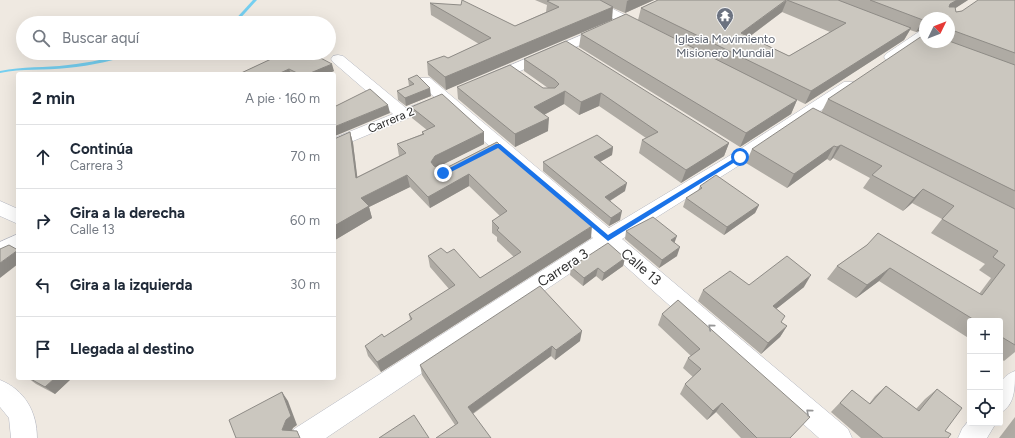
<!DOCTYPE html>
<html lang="es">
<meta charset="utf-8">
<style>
body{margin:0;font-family:Figtree,sans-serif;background:#f2f2f3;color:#1f2937}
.controls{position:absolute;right:12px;bottom:12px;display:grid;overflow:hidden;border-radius:4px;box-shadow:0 4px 16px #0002}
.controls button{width:36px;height:36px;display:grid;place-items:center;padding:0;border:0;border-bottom:1px solid #e0e1e3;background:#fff;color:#1f2937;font:20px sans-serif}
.compass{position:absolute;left:919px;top:12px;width:36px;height:36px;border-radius:50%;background:#fff;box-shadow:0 4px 16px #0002;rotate:47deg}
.stop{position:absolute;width:12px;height:12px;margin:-9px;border:3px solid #1a73e8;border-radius:50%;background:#fff}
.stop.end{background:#1a73e8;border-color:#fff;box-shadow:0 1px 4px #0008}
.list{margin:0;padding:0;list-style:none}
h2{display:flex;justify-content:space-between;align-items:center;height:52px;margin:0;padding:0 16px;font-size:17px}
h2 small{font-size:13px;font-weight:400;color:#747a83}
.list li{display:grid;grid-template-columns:26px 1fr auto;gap:12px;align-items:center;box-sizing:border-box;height:64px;padding:0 16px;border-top:1px solid #e0e1e3}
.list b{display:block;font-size:15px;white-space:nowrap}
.list p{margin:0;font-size:13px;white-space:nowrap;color:#747a83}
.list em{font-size:13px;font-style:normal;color:#747a83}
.icon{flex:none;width:22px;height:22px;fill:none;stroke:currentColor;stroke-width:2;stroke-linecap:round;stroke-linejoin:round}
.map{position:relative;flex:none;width:1015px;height:438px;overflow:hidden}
.search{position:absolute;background:#fff;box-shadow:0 4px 16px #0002;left:16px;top:16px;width:320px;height:44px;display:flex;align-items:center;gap:10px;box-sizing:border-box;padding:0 14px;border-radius:22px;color:#747a83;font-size:15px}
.panel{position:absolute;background:#fff;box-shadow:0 4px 16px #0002;left:16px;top:72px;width:320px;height:308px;border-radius:4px}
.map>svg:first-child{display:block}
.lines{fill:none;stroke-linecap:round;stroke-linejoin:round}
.stream{fill:#75cff0;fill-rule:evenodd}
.street-casing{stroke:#b4b7c1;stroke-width:1}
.street{fill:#fff;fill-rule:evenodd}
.wall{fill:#afaba4;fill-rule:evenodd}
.shaded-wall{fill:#8e8b86}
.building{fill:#cbc7bf;stroke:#8e8b86}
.oneway{stroke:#969696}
.route{fill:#1a73e8}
.labels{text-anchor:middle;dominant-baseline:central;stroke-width:3;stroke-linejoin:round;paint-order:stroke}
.far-worship-label{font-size:12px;fill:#5b616d;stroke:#fff}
.far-street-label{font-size:12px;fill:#2e2e2e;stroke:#fff}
.street-label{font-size:14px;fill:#2e2e2e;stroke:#fff}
</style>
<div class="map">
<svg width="1015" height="438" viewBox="0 0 1015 438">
<rect width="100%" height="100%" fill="#efe9e1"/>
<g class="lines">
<g class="stream">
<polygon points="253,0 257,0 236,23 232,23"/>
<path d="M133,53H142L140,54C116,59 92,66 67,68C45,71 22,68 0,73V71C23,66 45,68 68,65C90,63 111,57 133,53Z"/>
</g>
<defs>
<g id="street">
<polygon points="580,0 595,0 647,26 648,29 642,33 637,32"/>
<polygon points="603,26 609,30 608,33 497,81 487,81 485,78 487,75"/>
<polygon points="925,30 925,40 896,60 886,60 884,57 886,54 920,31"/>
<polygon points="338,55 343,56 406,108 435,98 418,81 420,78 430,78 609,228 734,153 844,82 854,82 856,85 854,88 746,161 622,239 848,429 852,438 819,438 606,249 326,438 290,438 294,429 593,238 441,103 439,105 334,149 334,138 393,114 333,62 331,59 333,56"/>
<polygon points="0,201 18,209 18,224 0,216"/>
<polygon points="18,234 18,251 0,260 0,242"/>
<path d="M1015,371C1015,389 1015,405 1000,413C1000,394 994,379 1015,371Z"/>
<path d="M0,380C25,390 37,412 37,438H11L9,418L0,407Z"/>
<polygon points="970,419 970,423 996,423 987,438 958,438 962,429"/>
</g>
</defs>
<use href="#street" class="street-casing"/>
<use href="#street" class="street"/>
</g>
<g class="wall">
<polygon points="535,0 654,0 625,13 613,8 446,90 428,75 427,62 448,58 479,44 431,15 430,3 515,26 546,12 547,5"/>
<path d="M658,0H968L955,8L956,12L1015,0V352L1004,361L1000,358V321H970V339L879,281L856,298L827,279L837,266L867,245L979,294L991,278L979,270L985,264L931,233L942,219L912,203L903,211L863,188L870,178L833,158L830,161L827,159L787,188L746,163L752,149L821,113L828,99L949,42V18H925V29L916,32L910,30L904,40L805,104L797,100L791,114L740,147L579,47L581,34L638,20L641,8ZM782,12L830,32L789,56L749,37Z"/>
<polygon points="284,53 334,71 327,74 239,74"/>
<polygon points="524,59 729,143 724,156 681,183 639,153 642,140 646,138 599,106 579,115 564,104 544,115 548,131 515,147 458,99 457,87 548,88 524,71"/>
<polygon points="408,79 431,96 406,106 398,100 397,91 409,86"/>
<polygon points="411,107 484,144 437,167 441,169 448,167 497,142 591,238 381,372 368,356 365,346 384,337 410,320 409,314 449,289 430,267 428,256 447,253 480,278 514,257 497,241 497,237 492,233 492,221 500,216 469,186 430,208 410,187 369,207 372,218 335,240 334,239 334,139 350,132 353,143 357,177 399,156 397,144 422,134 422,132 427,130 412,118"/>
<polygon points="613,147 612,155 600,162 625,191 610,201 620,220 609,226 543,171 543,162"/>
<polygon points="700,186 759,205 755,213 724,235 683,207 686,198 698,191"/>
<polygon points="626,231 674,243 677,256 659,268 625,239"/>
<polygon points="625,258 623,266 602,281 596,276 583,286 570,275 571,267"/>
<polygon points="749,285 804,287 776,309 781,322 787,326 780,337 761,354 698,301 703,290"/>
<polygon points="678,300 790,438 741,438 716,412 707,420 680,394 685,384 693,377 683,368 688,358 691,356 658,325 662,314"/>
<polygon points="580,341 555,360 551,356 473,414 455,425 422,375 420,365"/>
<polygon points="28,378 72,378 55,394 36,384"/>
<polygon points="886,386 916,409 925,399 937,389 945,431 948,438 861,438 831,412 852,390 869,404 875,396"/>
<polygon points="1015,417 1015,438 999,438"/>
</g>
<g class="shaded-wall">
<polygon points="629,0 654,0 625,13 627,1"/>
<polygon points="787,0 782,12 737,46 741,33"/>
<polygon points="957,0 968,0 942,17 950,4"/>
<polygon points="613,7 612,20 446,90 445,77"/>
<polygon points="925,19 925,29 916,32 923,20"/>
<polygon points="911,28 904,40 805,104 811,91"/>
<polygon points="332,64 334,71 327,74 308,74"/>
<polygon points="289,69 291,74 278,74"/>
<polygon points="430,88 431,96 406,106 405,98"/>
<polygon points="565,91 564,104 534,120 534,107"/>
<polygon points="601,93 599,106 579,115 581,102"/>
<polygon points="797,100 791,114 740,147 746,133"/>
<polygon points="388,105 390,113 335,136 334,133 334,127"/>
<polygon points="549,118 548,131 515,147 515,134"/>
<polygon points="350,132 353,143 359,190 356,178"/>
<polygon points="484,132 484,144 436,168 432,173 431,162 435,156"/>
<polygon points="729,143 724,156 681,183 686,170"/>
<polygon points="841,145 833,158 830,161 837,147"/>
<polygon points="834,146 827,159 787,188 794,174"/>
<polygon points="613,147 612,155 593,166 594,157"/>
<polygon points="469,174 469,186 430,208 428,197"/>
<polygon points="407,175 410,187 369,207 372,218 335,240 334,237 334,226 361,198"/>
<polygon points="627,183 625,191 603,205 605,197"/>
<polygon points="923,189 912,203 903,211 914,198"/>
<polygon points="759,205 755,213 724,235 727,227"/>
<polygon points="622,211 620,220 609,226 611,218"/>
<polygon points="592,226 591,238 381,372 377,362"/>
<polygon points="677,236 674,244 671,240"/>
<polygon points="680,247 677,256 659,268 662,260"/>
<polygon points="18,250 18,264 0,278 0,263"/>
<polygon points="625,258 623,266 602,281 604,273"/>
<polygon points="598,268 596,276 583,286 584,278"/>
<polygon points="890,268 879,281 856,298 867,285"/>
<polygon points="811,275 804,287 766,317 773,306"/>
<polygon points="787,326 780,337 761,354 768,343"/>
<polygon points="582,331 580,341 555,360 556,350"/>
<polygon points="552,346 551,356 469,416 468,407"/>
<polygon points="55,378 72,378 55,394 45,387"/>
<polygon points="282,392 288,401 297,425 293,428 289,438 282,430 286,420"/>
<polygon points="722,403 716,412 707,420 713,411"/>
</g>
<g class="building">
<polygon points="462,0 515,26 559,7 547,1 550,0 600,0 613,7 445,77 427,62 444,56 448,58 491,38 430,3 461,5"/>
<polygon points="658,0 786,0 741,33 789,56 846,23 787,0 838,0 911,28 811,91 641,8"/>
<polygon points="870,0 957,0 950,4 949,7 955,7 956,12 962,11 978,0 1015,0 1015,53 949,29 949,18 933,18 933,16 928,18 925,18 925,19 923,20"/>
<polygon points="626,14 797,100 746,133 581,34"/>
<polygon points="925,34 925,42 949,42 949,41 1015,65 1015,191 828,99"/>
<polygon points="566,41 729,143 686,170 642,140 658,132 601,93 581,102 565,91 534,107 549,118 515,134 457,87 510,65 543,88 555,88 559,84 555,80 524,59"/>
<polygon points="284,53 311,53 332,64 308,74 299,74 289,69 278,74 239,74"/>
<polygon points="417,75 430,88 405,98 397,91 414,84 408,79"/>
<polygon points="370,89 388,105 334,127 334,107"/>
<polygon points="442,94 484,132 435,156 431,162 434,166 441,169 448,167 497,142 524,169 526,168 592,226 377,362 365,346 382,334 384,337 412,319 409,314 455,285 428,256 441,248 447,253 454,249 480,278 521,252 497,230 499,228 492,221 507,211 469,174 428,197 407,175 361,198 369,206 334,226 334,139 350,132 356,178 406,153 397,144 424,134 422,132 435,126 411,107"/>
<polygon points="813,108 1015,209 1015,345 1000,336 1000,321 976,321 890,268 867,285 837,266 867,245 878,233 982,295 1005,265 993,257 998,251 942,219 954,206 923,189 914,198 872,175 882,166 841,145 837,147 834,146 794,174 752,149"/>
<polygon points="597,135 613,147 594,157 627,183 605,197 622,211 611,218 543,162"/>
<polygon points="716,175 759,205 727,227 686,198 702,188 700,186"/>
<polygon points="653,217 677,236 671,240 680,247 662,260 626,231"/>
<polygon points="608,243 625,258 604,273 598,268 584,278 571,267"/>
<polygon points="9,245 18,250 0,263 0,249"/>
<polygon points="787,256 811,275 773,306 785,316 781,322 787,326 768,343 703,290 730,271 749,285"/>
<polygon points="540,286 582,331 556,350 552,346 468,407 491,438 436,438 458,423 420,365"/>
<polygon points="678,300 810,417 790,438 757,438 722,403 713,411 685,384 701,369 688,358 700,349 662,314"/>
<polygon points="29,378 55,378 45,387"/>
<polygon points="886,386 919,411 937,389 962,408 945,431 951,434 948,438 883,438 840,403 852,390 870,404"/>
<polygon points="282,392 291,416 286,420 282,430 297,431 300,438 236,438 229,420"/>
<polygon points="414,415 429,438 379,438"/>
</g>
<defs><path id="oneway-chevron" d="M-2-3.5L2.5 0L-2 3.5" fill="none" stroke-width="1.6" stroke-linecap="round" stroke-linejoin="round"/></defs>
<g class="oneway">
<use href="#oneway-chevron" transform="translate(711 327) rotate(-139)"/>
<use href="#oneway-chevron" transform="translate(809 412) rotate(-139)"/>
</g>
<polygon class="route" points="496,144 500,144 608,235 738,156 743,157 608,241 498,148 445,175 440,173"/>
<defs>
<symbol id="temple-pin" viewBox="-11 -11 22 30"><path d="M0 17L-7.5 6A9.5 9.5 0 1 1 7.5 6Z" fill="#6b7280" stroke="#fff"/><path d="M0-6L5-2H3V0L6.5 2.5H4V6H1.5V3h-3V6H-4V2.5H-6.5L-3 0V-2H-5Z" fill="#fff"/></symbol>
</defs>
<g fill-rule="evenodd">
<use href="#temple-pin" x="715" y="6" width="20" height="27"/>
</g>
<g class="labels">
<g class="far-worship-label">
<text x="725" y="39">Iglesia Movimiento<tspan x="725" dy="14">Misionero Mundial</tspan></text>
</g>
<g class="far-street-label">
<text transform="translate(391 120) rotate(-23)">Carrera 2</text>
</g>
<g class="street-label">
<text transform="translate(641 267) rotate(41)">Calle 13</text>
<text transform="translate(563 268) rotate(-33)">Carrera 3</text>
</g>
</g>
</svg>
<div class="controls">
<button>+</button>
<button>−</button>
<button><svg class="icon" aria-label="locate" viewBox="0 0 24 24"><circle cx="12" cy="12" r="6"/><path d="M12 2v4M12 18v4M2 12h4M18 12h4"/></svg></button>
</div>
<svg class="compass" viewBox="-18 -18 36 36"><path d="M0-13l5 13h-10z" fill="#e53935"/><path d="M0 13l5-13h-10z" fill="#747a83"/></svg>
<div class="stop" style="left:740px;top:157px"></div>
<div class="stop end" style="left:443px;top:173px"></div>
<div class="search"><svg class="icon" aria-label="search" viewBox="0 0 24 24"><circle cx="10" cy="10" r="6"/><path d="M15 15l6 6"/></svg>Buscar aquí</div>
<section class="panel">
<h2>2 min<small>A pie · 160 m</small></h2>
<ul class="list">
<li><svg class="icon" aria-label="ahead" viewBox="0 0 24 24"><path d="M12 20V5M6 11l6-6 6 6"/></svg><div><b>Continúa</b><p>Carrera 3</p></div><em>70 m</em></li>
<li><svg class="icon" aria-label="right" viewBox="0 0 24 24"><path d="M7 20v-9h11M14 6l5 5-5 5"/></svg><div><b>Gira a la derecha</b><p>Calle 13</p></div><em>60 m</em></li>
<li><svg class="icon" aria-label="left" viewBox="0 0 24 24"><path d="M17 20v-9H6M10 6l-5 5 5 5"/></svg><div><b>Gira a la izquierda</b></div><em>30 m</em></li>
<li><svg class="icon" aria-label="arrive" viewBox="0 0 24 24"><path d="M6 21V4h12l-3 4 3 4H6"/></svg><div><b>Llegada al destino</b></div></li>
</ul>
</section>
</div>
